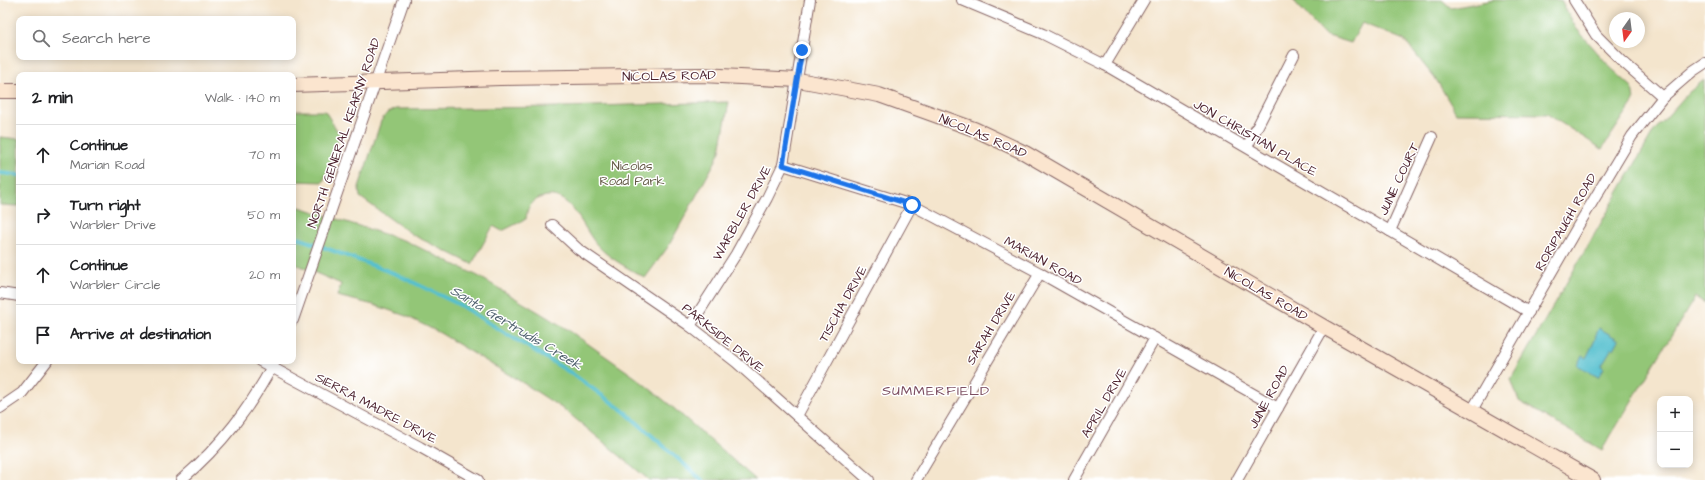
<!DOCTYPE html>
<meta charset="utf-8">
<style>
body{margin:0;font-family:"Architects Daughter",sans-serif;background:#f2f2f2;color:#202124}
.controls{position:absolute;right:12px;bottom:12px;display:grid;overflow:hidden;border-radius:8px;box-shadow:0 2px 10px #0003}
.controls button{width:36px;height:36px;display:grid;place-items:center;padding:0;border:0;border-bottom:1px solid #e0e0e0;background:#fff;color:#202124;font:20px sans-serif}
.compass{position:absolute;left:1609px;top:12px;width:36px;height:36px;border-radius:50%;background:#fff;box-shadow:0 2px 10px #0003;rotate:194deg}
.stop{position:absolute;width:12px;height:12px;margin:-9px;border:3px solid #1a73e8;border-radius:50%;background:#fff}
.stop.end{background:#1a73e8;border-color:#fff;box-shadow:0 1px 4px #0008}
.list{margin:0;padding:0;list-style:none}
h2{display:flex;justify-content:space-between;align-items:center;height:52px;margin:0;padding:0 16px;font-size:17px}
h2 small{font-size:13px;font-weight:400;color:#757577}
.list li{display:grid;grid-template-columns:26px 1fr auto;gap:12px;align-items:center;box-sizing:border-box;height:60px;padding:0 16px;border-top:1px solid #e0e0e0}
.list b{display:block;font-size:15px;white-space:nowrap}
.list p{margin:0;font-size:13px;white-space:nowrap;color:#757577}
.list em{font-size:13px;font-style:normal;color:#757577}
.icon{flex:none;width:22px;height:22px;fill:none;stroke:currentColor;stroke-width:2;stroke-linecap:round;stroke-linejoin:round}
.map{position:relative;flex:none;width:1705px;height:480px;overflow:hidden}
.search{position:absolute;background:#fff;box-shadow:0 2px 10px #0003;left:16px;top:16px;width:280px;height:44px;display:flex;align-items:center;gap:10px;box-sizing:border-box;padding:0 14px;border-radius:8px;color:#757577;font-size:15px}
.panel{position:absolute;background:#fff;box-shadow:0 2px 10px #0003;left:16px;top:72px;width:280px;height:292px;border-radius:8px}
.map>svg:first-child{display:block}
.green{fill:#93c677;stroke:#6e7251}
.water{fill:#55c0cf;stroke:#50707d}
.lines{fill:none;stroke-linecap:round;stroke-linejoin:round}
.stream{stroke:#55c0cf;stroke-width:4}
.minor-casing{stroke:#866464;stroke-width:12}
.secondary-casing{stroke:#866464;stroke-width:16}
.minor{stroke:#fff;stroke-width:10}
.secondary{stroke:#fbe5cf;stroke-width:14}
.route{stroke:#1a73e8;stroke-width:5}
.labels{text-anchor:middle;dominant-baseline:central;stroke-width:3;stroke-linejoin:round;paint-order:stroke}
.street-label{font-size:13px;fill:#4a1f2b;stroke:#fff}
.park-label{font-size:13px;fill:#645946;stroke:#fff}
.water-label{font-size:14px;font-style:italic;fill:#4e5f6d;stroke:#fff}
.neighbourhood-label{font-size:14px;letter-spacing:1px;fill:#7c4e61;stroke:#fff}
</style>
<div class="map">
<svg width="1705" height="480" viewBox="0 0 1705 480">
<rect width="100%" height="100%" fill="#fff"/>
<filter id="ink" filterUnits="userSpaceOnUse"><feTurbulence type="fractalNoise" baseFrequency=".025" numOctaves="2"/><feDisplacementMap in="SourceGraphic" scale="8" xChannelSelector="R" yChannelSelector="G"/><feConvolveMatrix kernelMatrix="1 2 1 2 8 2 1 2 1" color-interpolation-filters="sRGB"/></filter>
<filter id="wash" filterUnits="userSpaceOnUse"><feTurbulence type="fractalNoise" baseFrequency=".012" numOctaves="4" result="noise"/><feDisplacementMap in="SourceGraphic" scale="16" xChannelSelector="R" yChannelSelector="G"/><feGaussianBlur stdDeviation="0.9" result="paint"/><feColorMatrix in="noise" values="0 0 0 0 0 0 0 0 0 0 0 0 0 0 0 0 0 1.4 0 .05"/><feComposite in="paint" operator="in"/></filter>
<g filter="url(#wash)">
<rect width="100%" height="100%" fill="#f4e5cd"/>
<g class="green">
<polygon points="1293,0 1442,0 1451,8 1494,0 1561,0 1576,28 1611,68 1632,87 1634,101 1602,149 1547,114 1456,113 1437,81 1404,40 1362,23 1351,43 1325,35"/>
<polygon points="1704,80 1705,303 1695,297 1602,450 1519,401 1511,379 1654,131 1688,93"/>
<path d="M729,102L720,151L715,162L668,247L645,278C630,269 610,259 599,247C583,231 570,185 540,198C530,202 527,209 526,219L502,231L493,226L472,264L413,235L360,197L359,187L381,121L387,113L396,109L562,107Z"/>
<polygon points="293,111 325,111 340,135 323,182 293,181"/>
<polygon points="0,137 19,139 19,206 0,205"/>
<polygon points="293,205 406,241 478,276 567,329 635,377 670,405 756,480 649,480 566,411 528,386 491,364 440,333 406,316 374,305 337,296 341,284 293,263"/>
</g>
<polygon class="water" points="1599,328 1619,340 1614,349 1612,348 1601,366 1604,368 1598,377 1577,365 1582,356 1586,358 1596,338 1595,337"/>
<g class="lines">
<g class="stream">
<polyline points="0,173 19,175"/>
<polyline points="293,236 396,274 458,304 571,373 625,412 702,480"/>
</g>
</g>
</g>
<g filter="url(#ink)">
<g class="lines">
<defs>
<g id="minor">
<polyline points="962,0 1043,34 1105,65 1529,312"/>
<polyline points="1574,0 1596,35 1622,61 1663,97"/>
<polyline points="1105,65 1144,0"/>
<polyline points="1247,147 1294,55"/>
<polyline points="783,165 912,205 1040,273 1278,408"/>
<polyline points="552,225 578,249 690,326 736,362 869,480"/>
<polyline points="1390,231 1432,137"/>
<polyline points="0,293 19,296"/>
<polyline points="293,320 404,0"/>
<polyline points="690,326 736,254 767,198 783,165 810,0"/>
<polyline points="260,361 420,447 478,480"/>
<polyline points="0,408 22,393 47,361"/>
<polyline points="1471,412 1578,226 1632,136 1663,97 1693,71 1705,63"/>
<polyline points="797,416 912,205"/>
<path d="M181,480C222,445 250,408 275,361"/>
<polyline points="916,480 1040,273"/>
<polyline points="1074,480 1155,338"/>
<polyline points="1237,480 1324,327"/>
</g>
<g id="secondary">
<polyline points="293,85 500,78 702,75 798,80 879,95 974,129 1025,153 1324,327 1593,480"/>
<polyline points="0,91 19,91"/>
</g>
</defs>
<use href="#minor" class="minor-casing"/>
<use href="#secondary" class="secondary-casing"/>
<use href="#minor" class="minor"/>
<use href="#secondary" class="secondary"/>
</g>
</g>
<g class="lines" filter="url(#ink)">
<polyline class="route" points="802,50 783,165 912,205"/>
</g>
<g class="labels">
<g class="street-label">
<text transform="translate(669 76) rotate(-1)">NICOLAS ROAD</text>
<text transform="translate(344 133) rotate(-71)">NORTH GENERAL KEARNY ROAD</text>
<text transform="translate(983 136) rotate(23)">NICOLAS ROAD</text>
<text transform="translate(1255 138) rotate(30)">JON CHRISTIAN PLACE</text>
<text transform="translate(1399 179) rotate(-65)">JUNE COURT</text>
<text transform="translate(742 213) rotate(-61)">WARBLER DRIVE</text>
<text transform="translate(1566 222) rotate(-60)">RORIPAUGH ROAD</text>
<text transform="translate(1043 261) rotate(29)">MARIAN ROAD</text>
<text transform="translate(1266 294) rotate(30)">NICOLAS ROAD</text>
<text transform="translate(843 304) rotate(-61)">TISCHA DRIVE</text>
<text transform="translate(991 328) rotate(-59)">SARAH DRIVE</text>
<text transform="translate(723 338) rotate(39)">PARKSIDE DRIVE</text>
<text transform="translate(1269 397) rotate(-61)">JUNE ROAD</text>
<text transform="translate(1104 403) rotate(-60)">APRIL DRIVE</text>
<text transform="translate(376 408) rotate(28)">SIERRA MADRE DRIVE</text>
</g>
<g class="park-label">
<text x="632" y="166">Nicolas<tspan x="632" dy="15">Road Park</tspan></text>
</g>
<g class="water-label">
<text transform="translate(516 328) rotate(31)">Santa Gertrudis Creek</text>
</g>
<g class="neighbourhood-label">
<text x="936" y="391">SUMMERFIELD</text>
</g>
</g>
</svg>
<div class="controls">
<button>+</button>
<button>−</button>
</div>
<svg class="compass" viewBox="-18 -18 36 36"><path d="M0-13l5 13h-10z" fill="#e53935"/><path d="M0 13l5-13h-10z" fill="#757577"/></svg>
<div class="stop" style="left:912px;top:205px"></div>
<div class="stop end" style="left:802px;top:50px"></div>
<div class="search"><svg class="icon" aria-label="search" viewBox="0 0 24 24"><circle cx="10" cy="10" r="6"/><path d="M15 15l6 6"/></svg>Search here</div>
<section class="panel">
<h2>2 min<small>Walk · 140 m</small></h2>
<ul class="list">
<li><svg class="icon" aria-label="ahead" viewBox="0 0 24 24"><path d="M12 20V5M6 11l6-6 6 6"/></svg><div><b>Continue</b><p>Marian Road</p></div><em>70 m</em></li>
<li><svg class="icon" aria-label="right" viewBox="0 0 24 24"><path d="M7 20v-9h11M14 6l5 5-5 5"/></svg><div><b>Turn right</b><p>Warbler Drive</p></div><em>50 m</em></li>
<li><svg class="icon" aria-label="ahead" viewBox="0 0 24 24"><path d="M12 20V5M6 11l6-6 6 6"/></svg><div><b>Continue</b><p>Warbler Circle</p></div><em>20 m</em></li>
<li><svg class="icon" aria-label="arrive" viewBox="0 0 24 24"><path d="M6 21V4h12l-3 4 3 4H6"/></svg><div><b>Arrive at destination</b></div></li>
</ul>
</section>
</div>
